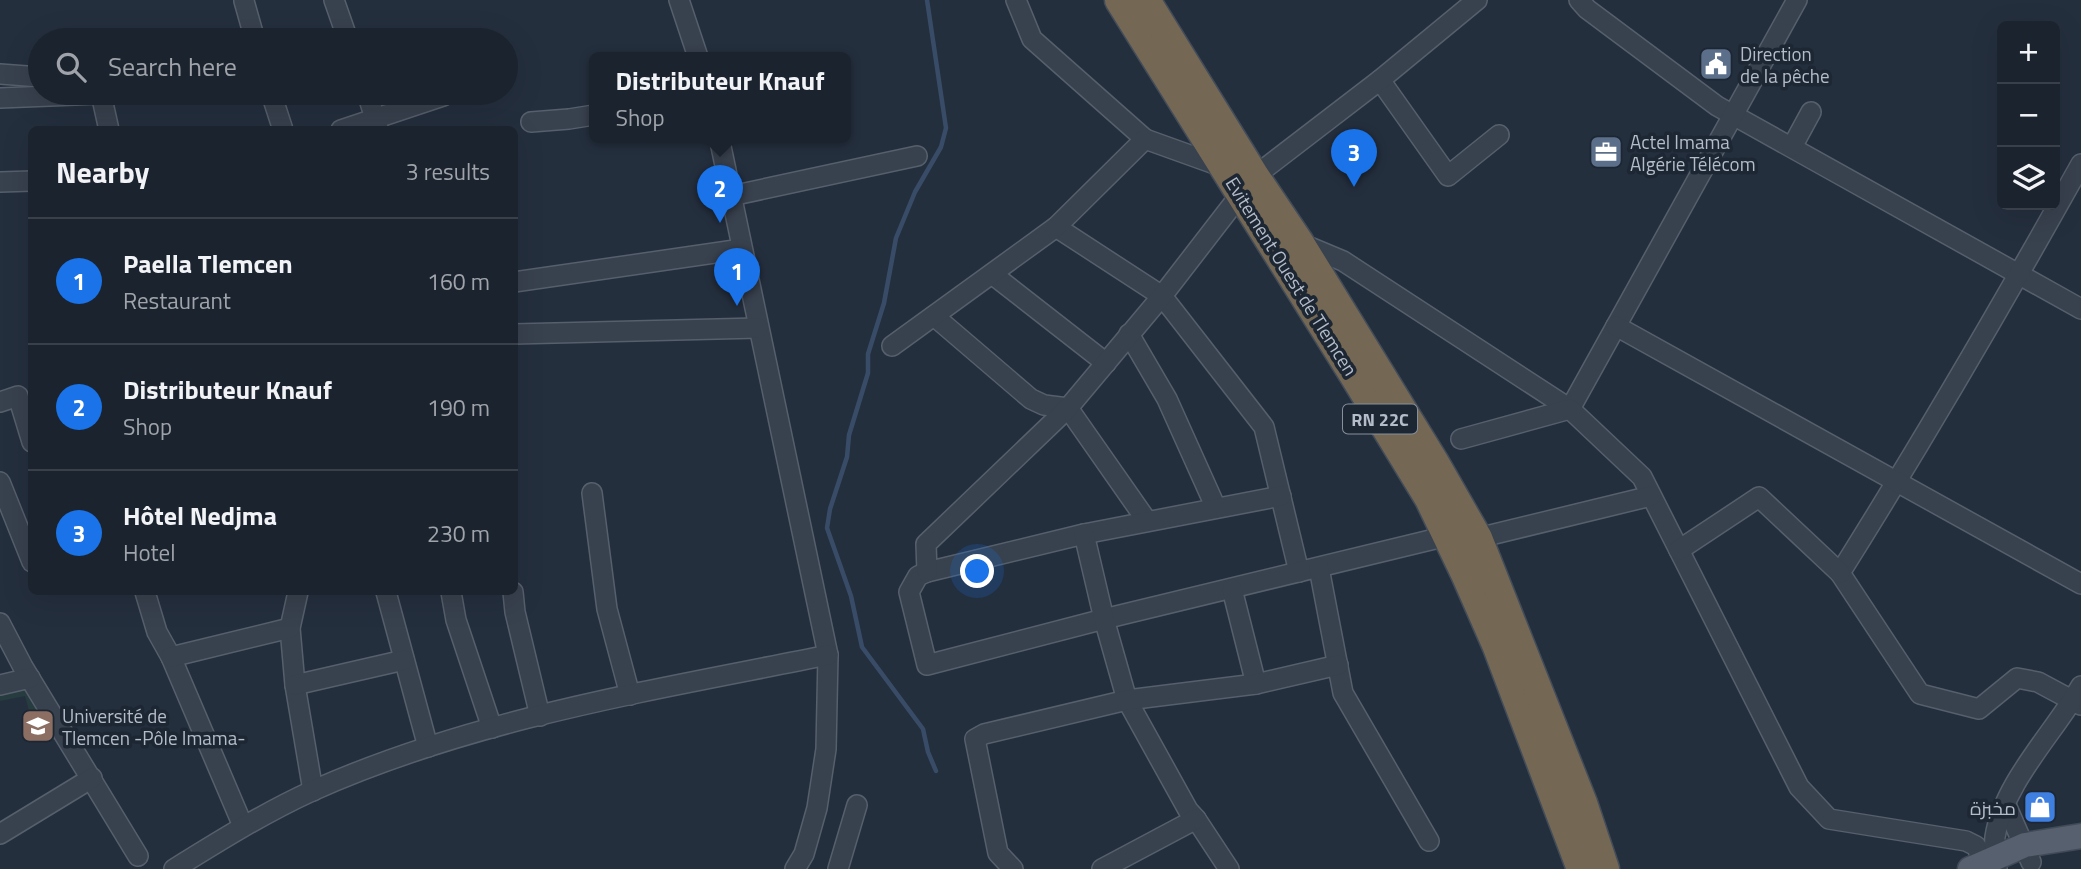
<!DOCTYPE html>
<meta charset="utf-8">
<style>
body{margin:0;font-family:"Titillium Web",Cairo,sans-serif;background:#282f3a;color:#f1f3f6}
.controls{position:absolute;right:21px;top:21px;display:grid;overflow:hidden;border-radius:10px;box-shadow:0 7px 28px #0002}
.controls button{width:63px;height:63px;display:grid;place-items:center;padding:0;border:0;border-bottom:2px solid #39404a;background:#1b232e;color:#f1f3f6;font:35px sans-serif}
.you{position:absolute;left:978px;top:572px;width:24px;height:24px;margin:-18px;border:5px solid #fff;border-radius:50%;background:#1a73e8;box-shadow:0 0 0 10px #1a73e833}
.badge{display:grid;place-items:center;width:46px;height:46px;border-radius:50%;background:#1a73e8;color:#fff;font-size:23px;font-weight:700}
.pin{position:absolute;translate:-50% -58px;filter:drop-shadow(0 2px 4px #0008)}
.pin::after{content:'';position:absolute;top:37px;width:24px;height:21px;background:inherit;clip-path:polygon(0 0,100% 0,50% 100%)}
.popup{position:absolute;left:589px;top:52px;width:262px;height:91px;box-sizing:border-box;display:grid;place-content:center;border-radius:10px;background:#1b232e;filter:drop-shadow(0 2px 5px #0005);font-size:23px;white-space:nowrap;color:#a0a4aa}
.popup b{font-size:26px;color:#f1f3f6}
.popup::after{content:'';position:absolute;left:50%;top:100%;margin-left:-14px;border:14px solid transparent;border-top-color:#1b232e}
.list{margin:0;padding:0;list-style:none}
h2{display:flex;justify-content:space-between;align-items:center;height:91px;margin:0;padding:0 28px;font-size:30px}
h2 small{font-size:23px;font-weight:400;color:#a0a4aa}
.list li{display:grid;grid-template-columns:46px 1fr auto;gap:21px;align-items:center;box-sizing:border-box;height:126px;padding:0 28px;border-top:2px solid #39404a}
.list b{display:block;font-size:26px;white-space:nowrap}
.list p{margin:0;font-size:23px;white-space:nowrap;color:#a0a4aa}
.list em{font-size:23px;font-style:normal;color:#a0a4aa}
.icon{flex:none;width:38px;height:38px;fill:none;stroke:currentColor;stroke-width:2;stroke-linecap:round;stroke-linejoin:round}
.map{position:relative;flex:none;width:2081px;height:869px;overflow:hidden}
.search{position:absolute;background:#1b232e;box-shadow:0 7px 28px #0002;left:28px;top:28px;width:490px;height:77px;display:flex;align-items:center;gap:18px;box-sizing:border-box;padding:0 24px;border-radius:38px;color:#a0a4aa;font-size:26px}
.panel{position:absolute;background:#1b232e;box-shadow:0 7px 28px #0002;left:28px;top:126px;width:490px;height:469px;border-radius:10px}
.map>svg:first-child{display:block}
.green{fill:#263c3f}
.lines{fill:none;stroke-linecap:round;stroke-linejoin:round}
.stream{stroke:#394c67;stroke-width:4.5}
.minor-casing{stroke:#565f6c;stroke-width:22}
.major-casing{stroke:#414a57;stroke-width:27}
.highway-casing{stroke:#434c59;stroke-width:31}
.minor{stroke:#38414e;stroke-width:19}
.major{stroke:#56606e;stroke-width:24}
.highway{stroke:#746855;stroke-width:28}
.labels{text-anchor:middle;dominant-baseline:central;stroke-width:7;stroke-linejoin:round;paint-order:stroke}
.shield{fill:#1d2633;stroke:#878f9c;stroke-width:2}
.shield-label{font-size:18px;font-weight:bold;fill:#b4bcc9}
.poi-label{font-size:19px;fill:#b4bcc9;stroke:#1d2633;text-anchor:start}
.street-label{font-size:19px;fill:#b4bcc9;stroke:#1d2633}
</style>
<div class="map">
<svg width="2081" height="869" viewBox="0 0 2081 869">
<rect width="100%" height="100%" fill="#242f3e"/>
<polygon class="green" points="29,687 58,739 42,741 36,713 30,714 25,696 0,701 0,694"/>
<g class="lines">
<polyline class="stream" points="927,0 946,128 941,147 915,192 896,238 884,303 868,354 868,373 849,435 847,457 830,509 827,528 851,596 862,647 923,729 928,752 936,771"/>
<defs>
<g id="minor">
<polyline points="334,0 348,40"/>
<polyline points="679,0 698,57"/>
<polyline points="1016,0 1032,39 1145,139"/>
<polyline points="1579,0 1587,9 1717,106 2081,309"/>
<polyline points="244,1 255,40"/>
<polyline points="0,74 40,77"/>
<polyline points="1380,80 1448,176 1499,135"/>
<polyline points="271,93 283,130"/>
<polyline points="367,93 378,128"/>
<polyline points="101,94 109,130"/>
<polyline points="0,98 125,93"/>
<polyline points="531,122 569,119 594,115"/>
<polyline points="341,130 443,96"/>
<polyline points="719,137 828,655 826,749 817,808 804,854 795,869"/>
<polyline points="1792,147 1811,112"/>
<path d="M2081,164C2004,302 1924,439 1840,573L1920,694L1979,709L2017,678L2038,682L2081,705"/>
<polyline points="1255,176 1380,80 1477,0"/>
<polyline points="0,182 32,181"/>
<polyline points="731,196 917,156"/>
<polyline points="1056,227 1162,296 1264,427 1299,572"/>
<polyline points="1300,243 1343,261 1570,409 1797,0"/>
<polyline points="992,274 1106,363"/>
<polyline points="514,282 742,249"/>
<polyline points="934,316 1031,399 1044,405 1068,408 1147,521"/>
<polyline points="1616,326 2081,584"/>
<polyline points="514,334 758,328"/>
<polyline points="1129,334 1167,399 1216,508"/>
<polyline points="892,346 1056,227 1145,139 1223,167"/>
<polyline points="0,402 18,396 32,442"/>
<polyline points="1461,439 1570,409 1642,477 1799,787 1829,819 1966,841 1976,846 1984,862"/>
<polyline points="0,482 32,562"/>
<polyline points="592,493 607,609 630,695"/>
<polyline points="1281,496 1084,534 927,572 918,576 909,592 927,665 1104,619 1447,536"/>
<polyline points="1084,534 1104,619 1127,700 1188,810 1196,819 1229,869"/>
<polyline points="1478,538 1651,496"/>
<polyline points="1679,550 1759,497 1840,573"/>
<polyline points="1319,568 1343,693 1429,841"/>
<polyline points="927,572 926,544 1068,408 1162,296 1240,195"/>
<polyline points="1232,589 1256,684"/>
<polyline points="145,592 157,632 171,657 243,826"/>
<polyline points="298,592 290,628 295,685 313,791"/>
<polyline points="386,592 428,747"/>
<polyline points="451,592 456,620 492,728"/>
<polyline points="513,592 515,612 540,716"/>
<polyline points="0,623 23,667 138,856"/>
<polyline points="171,657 290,628"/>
<polyline points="0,685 30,678"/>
<polyline points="295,685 404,660"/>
<polyline points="2006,805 2031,862"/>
<polyline points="0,834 92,778"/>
<path d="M174,869C219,841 264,813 312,791C475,718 655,690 828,655"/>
<polyline points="838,869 857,805"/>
<polyline points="1013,869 998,853 975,739 984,734 1127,700 1256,684 1338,665"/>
<polyline points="1102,869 1196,819"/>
<path d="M1997,869C1995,858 1994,847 1995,837C2003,783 2054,733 2081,686"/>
</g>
<polyline id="major" points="1970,869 2025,845 2081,836"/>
<g id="highway">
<polyline points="1119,0 1354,376 1429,499 1465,574 1497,647 1581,869"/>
<polyline points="1146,0 1255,176 1300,243 1434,461 1478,538 1583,803 1605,869"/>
</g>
</defs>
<use href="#minor" class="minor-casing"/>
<use href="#major" class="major-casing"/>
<use href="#highway" class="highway-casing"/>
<use href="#minor" class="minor"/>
<use href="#major" class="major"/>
<use href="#highway" class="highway"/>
</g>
<defs>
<symbol id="civic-square" viewBox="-11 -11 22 22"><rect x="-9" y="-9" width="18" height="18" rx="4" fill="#5c6f8a" stroke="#1d2633"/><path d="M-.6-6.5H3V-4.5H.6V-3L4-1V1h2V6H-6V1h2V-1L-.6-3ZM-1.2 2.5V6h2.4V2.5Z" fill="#fff"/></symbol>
<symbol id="office-square" viewBox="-11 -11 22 22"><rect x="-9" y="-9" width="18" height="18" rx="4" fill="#5c6f8a" stroke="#1d2633"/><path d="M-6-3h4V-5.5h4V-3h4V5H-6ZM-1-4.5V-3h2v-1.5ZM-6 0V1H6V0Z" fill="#fff"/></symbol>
<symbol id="university-square" viewBox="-11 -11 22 22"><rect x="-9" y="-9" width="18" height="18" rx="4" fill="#8d6e63" stroke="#1d2633"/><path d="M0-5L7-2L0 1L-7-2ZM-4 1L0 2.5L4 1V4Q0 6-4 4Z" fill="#fff"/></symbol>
<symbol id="shop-square" viewBox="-11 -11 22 22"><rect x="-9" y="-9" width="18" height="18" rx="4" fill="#3f7fe0" stroke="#1d2633"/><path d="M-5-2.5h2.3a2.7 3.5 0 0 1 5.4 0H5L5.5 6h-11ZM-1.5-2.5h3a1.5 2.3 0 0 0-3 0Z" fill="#fff"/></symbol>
</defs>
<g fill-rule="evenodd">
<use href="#civic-square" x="1697" y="45" width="38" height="38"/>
<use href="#office-square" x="1587" y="133" width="38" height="38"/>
<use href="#university-square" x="19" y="707" width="38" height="38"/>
<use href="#shop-square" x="2021" y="788" width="38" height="38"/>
</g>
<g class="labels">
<rect class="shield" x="1343" y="404.5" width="74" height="29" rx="5"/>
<g class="shield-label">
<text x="1380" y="419">RN 22C</text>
</g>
<g class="poi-label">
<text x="1740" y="53">Direction<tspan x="1740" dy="22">de la pêche</tspan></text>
<text x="1630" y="141">Actel Imama<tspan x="1630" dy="22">Algérie Télécom</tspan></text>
<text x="62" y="715">Université de<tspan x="62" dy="22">Tlemcen -Pôle Imama-</tspan></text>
<text x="2016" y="807" text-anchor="end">مخبزة</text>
</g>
<g class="street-label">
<text transform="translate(1292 276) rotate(58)">Evitement Ouest de Tlemcen</text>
</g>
</g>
</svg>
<div class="controls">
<button>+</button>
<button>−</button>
<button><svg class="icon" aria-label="layers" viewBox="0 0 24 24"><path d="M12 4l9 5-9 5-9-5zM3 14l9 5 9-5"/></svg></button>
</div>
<div class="you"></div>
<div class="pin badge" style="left:737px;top:306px">1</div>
<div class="pin badge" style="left:720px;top:223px">2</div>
<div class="popup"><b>Distributeur Knauf</b>Shop</div>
<div class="pin badge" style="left:1354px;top:187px">3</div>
<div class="search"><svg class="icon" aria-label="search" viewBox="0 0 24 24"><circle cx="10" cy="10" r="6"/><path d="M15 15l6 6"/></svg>Search here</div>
<section class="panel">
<h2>Nearby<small>3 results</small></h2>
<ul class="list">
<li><span class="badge">1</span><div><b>Paella Tlemcen</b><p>Restaurant</p></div><em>160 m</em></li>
<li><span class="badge">2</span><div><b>Distributeur Knauf</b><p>Shop</p></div><em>190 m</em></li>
<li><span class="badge">3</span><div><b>Hôtel Nedjma</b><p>Hotel</p></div><em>230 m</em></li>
</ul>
</section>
</div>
